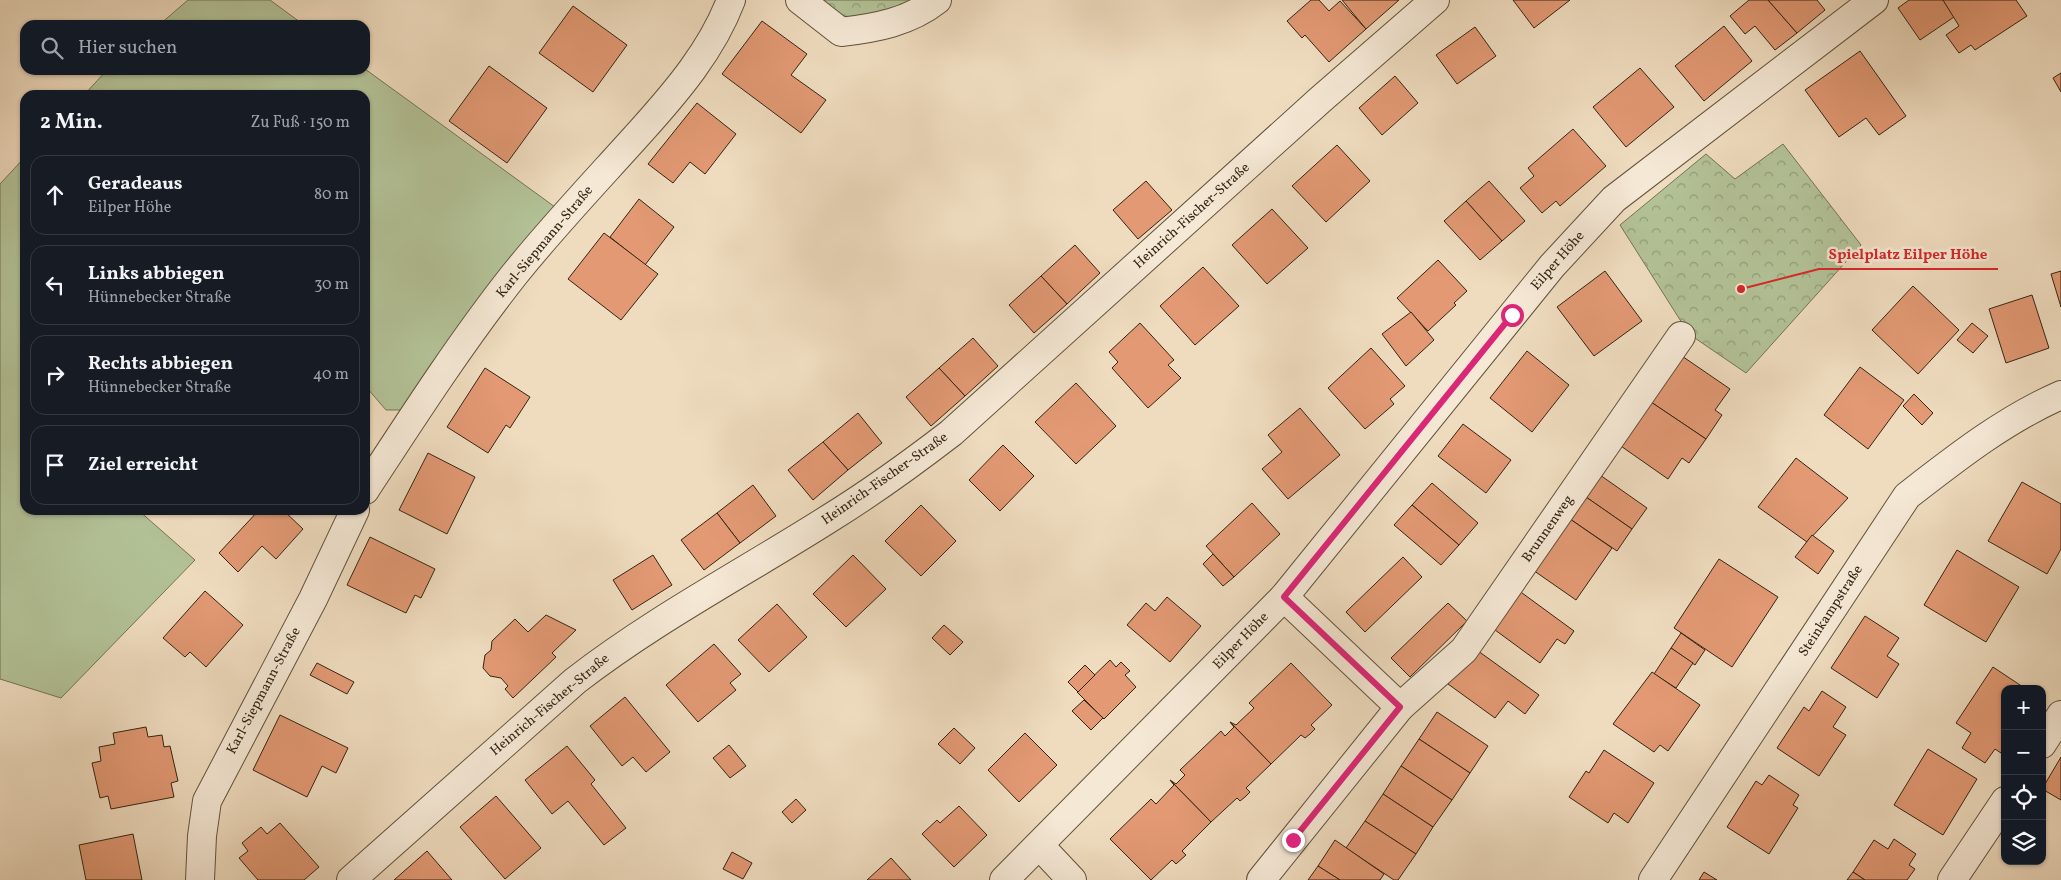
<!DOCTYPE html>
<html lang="de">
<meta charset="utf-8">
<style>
body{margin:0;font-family:Vollkorn,serif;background:#242831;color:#f1f3f6}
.controls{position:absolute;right:15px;bottom:15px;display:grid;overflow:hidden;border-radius:10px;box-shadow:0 1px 4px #0004}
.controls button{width:45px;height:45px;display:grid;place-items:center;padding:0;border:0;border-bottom:1px solid #363941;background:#171b24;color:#f1f3f6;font:25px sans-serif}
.stop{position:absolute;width:15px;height:15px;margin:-11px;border:4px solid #db2777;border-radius:50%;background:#fff}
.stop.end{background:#db2777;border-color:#fff;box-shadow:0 1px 5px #0008}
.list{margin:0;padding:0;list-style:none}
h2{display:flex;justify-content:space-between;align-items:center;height:65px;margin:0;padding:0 20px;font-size:21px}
h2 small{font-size:16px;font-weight:400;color:#9ea1a6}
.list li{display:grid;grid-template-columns:32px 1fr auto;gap:15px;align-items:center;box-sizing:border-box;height:80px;margin:0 10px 10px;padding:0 10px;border:1px solid #363941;border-radius:15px}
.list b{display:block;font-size:19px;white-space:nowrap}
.list p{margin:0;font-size:16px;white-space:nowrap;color:#9ea1a6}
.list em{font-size:16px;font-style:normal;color:#9ea1a6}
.icon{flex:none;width:28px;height:28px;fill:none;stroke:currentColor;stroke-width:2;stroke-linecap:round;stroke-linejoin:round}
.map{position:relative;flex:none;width:2061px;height:880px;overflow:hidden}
.search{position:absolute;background:#171b24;box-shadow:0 1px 4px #0004;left:20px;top:20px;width:350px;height:55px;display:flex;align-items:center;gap:12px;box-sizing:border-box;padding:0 18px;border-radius:15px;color:#9ea1a6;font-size:19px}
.panel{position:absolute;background:#171b24;box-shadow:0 1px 4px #0004;left:20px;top:90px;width:350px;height:425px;border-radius:15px}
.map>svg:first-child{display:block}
.grass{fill:#b3c297;stroke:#747454}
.forest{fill:url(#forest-crowns);stroke:#747454}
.building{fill:#e29974;stroke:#342512}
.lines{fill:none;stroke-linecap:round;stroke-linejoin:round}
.minor-casing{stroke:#63533d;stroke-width:30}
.minor{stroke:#f5e8d5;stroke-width:28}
.route{stroke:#db2777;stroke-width:6}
.labels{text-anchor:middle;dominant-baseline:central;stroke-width:5;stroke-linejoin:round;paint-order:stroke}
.street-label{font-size:14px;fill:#342512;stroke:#f5e8d5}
.leader{fill:none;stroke:#d62828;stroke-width:2}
.callout-dot{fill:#d62828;stroke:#f5e8d5;stroke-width:2}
.callout-label{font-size:15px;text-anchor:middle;font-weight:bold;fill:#d62828;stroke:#f5e8d5;stroke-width:5;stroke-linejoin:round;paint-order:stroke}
</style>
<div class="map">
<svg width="2061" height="880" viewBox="0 0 2061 880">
<defs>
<pattern id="forest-crowns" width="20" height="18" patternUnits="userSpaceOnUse" patternTransform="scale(1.25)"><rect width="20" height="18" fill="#b3c297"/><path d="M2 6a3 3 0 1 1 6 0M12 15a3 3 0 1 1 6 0" fill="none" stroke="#929d7a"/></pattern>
</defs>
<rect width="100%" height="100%" fill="#efdcbf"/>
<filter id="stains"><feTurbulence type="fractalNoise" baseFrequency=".004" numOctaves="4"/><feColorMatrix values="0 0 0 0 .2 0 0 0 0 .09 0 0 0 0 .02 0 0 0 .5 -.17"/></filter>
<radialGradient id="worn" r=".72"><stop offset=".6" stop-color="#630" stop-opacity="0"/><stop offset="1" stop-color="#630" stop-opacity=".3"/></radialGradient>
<g class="grass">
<polygon points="188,0 270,0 304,25 159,25"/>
<polygon points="365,69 566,215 418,410 386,410 367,388 365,389 365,95 84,95 107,70"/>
<polygon points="25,157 25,510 138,510 195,560 61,698 0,679 0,184"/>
</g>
<g class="forest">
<polygon points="803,0 937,0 841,32"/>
<polygon points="1783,144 1861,245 1746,373 1689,334 1620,225 1706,154 1735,179"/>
</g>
<g class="building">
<polygon points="1311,0 1319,0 1329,11 1340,1 1366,29 1329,62 1305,35 1302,38 1287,21"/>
<polygon points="1342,0 1399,0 1366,29"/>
<polygon points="1513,0 1570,0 1534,28"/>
<polygon points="1749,0 1768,0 1797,33 1775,50 1755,26 1745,34 1730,16"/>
<polygon points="1768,0 1817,0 1825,10 1797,33"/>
<polygon points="1909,0 1943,0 1954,17 1920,40 1898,8"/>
<polygon points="1943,0 2016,0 2027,16 1975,50 1971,45 1959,53 1946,35 1959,26"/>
<polygon points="573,6 627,45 593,92 539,53"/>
<polygon points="762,21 807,54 791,75 826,100 801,133 722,74"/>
<polygon points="1724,26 1752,61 1704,101 1675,66"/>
<polygon points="1475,27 1496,56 1457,84 1436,55"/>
<polygon points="1860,51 1906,116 1879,135 1866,118 1839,137 1805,90"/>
<polygon points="489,66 547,108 507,163 449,121"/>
<polygon points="1640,68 1674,107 1626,147 1593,107"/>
<polygon points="2061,73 2061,92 2053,78"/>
<polygon points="1395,76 1418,103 1382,135 1359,108"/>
<polygon points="697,103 736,134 705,174 690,162 673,183 648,164"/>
<polygon points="1573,129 1606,166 1560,206 1556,201 1542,213 1520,188 1534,176 1528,168"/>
<polygon points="1337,145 1370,181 1326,222 1292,186"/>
<polygon points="1146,181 1172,210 1138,239 1113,210"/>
<polygon points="1489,181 1525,221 1502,241 1466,201"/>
<polygon points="639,199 674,227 645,265 610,237"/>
<polygon points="1466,201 1502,241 1480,260 1444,221"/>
<polygon points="1272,209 1308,248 1267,284 1232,245"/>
<polygon points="604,233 658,274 621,320 568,279"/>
<polygon points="1075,245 1100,273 1067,304 1041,276"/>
<polygon points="1438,260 1467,291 1454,303 1456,305 1428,331 1397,298"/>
<polygon points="1203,267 1239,306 1195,345 1160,306"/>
<polygon points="1605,271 1642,321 1594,356 1557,307"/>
<polygon points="2061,271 2061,307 2051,274"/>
<polygon points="1041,276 1067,304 1034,333 1009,305"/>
<polygon points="1913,286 1959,330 1918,374 1872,330"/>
<polygon points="2032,295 2049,348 2006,363 1989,309"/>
<polygon points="1411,312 1434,340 1406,366 1382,334"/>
<polygon points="1140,323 1174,360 1168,365 1181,378 1148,408 1112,368 1118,362 1109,352"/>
<polygon points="1972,323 1988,336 1973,353 1957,340"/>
<polygon points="973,338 998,366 965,396 939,368"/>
<polygon points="1371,348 1405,386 1390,399 1394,404 1365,429 1328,388"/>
<polygon points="1527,351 1569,385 1532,432 1490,398"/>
<polygon points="1679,354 1730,389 1715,410 1722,415 1706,439 1648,400"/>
<polygon points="1860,367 1904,400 1868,449 1824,415"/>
<polygon points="485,368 530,397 510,428 506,425 488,453 447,427"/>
<polygon points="939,368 965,396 931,426 906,397"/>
<polygon points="1076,383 1116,426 1076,464 1035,422"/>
<polygon points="1914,394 1933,413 1922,425 1903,406"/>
<polygon points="1648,400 1706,439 1689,463 1682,458 1668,479 1618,444"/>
<polygon points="1300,408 1340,455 1288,499 1262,469 1282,452 1268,435"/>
<polygon points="858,413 882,443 848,470 823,442"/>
<polygon points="1463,424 1511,460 1486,493 1438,456"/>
<polygon points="823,442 848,470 813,500 788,470"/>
<polygon points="1003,445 1034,476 1000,511 969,480"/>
<polygon points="428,453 475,477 447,534 399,510"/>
<polygon points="1796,458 1848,498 1807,542 1758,507"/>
<polygon points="1600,475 1647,508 1632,529 1586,497"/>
<polygon points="2022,482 2061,504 2061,549 2047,574 1988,541"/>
<polygon points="1432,483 1478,523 1459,545 1412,505"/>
<polygon points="753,485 776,516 740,543 717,513"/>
<polygon points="1586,497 1632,529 1617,551 1570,519"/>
<polygon points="1252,503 1280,534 1234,577 1206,546"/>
<polygon points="921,505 956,541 921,576 885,541"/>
<polygon points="1412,505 1459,545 1441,565 1394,525"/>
<polygon points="259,510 283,510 303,529 276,559 262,546 238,572 219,553"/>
<polygon points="717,513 740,543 704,570 681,540"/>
<polygon points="1570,519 1612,548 1576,600 1530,568"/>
<polygon points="1812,535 1834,551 1818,574 1795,557"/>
<polygon points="370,537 435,569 421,598 415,595 406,613 347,585"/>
<polygon points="1957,550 2019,587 1986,642 1924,605"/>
<polygon points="1213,554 1234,577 1223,586 1203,564"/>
<polygon points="653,555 672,585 632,610 613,580"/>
<polygon points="853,555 886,589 846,627 813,594"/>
<polygon points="1403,557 1422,577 1365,632 1346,612"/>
<polygon points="1719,559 1778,597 1732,667 1674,628"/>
<polygon points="1518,590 1574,631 1565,644 1557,639 1540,663 1491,627"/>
<polygon points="205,591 243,625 206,667 190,652 185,657 163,638"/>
<polygon points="1167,597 1201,626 1170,662 1127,625 1146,603 1155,611"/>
<polygon points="1448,603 1467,621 1410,677 1391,658"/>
<polygon points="777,604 807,637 769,672 738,640"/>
<polygon points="546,615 576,630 552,653 556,657 513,698 505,689 508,686 501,678 490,676 483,668 485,655 491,650 492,641 515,619 528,632"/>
<polygon points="1865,616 1899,638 1887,656 1899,664 1877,698 1831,668"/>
<polygon points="944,625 963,642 950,655 932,638"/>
<polygon points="1681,633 1705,650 1695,665 1671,648"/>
<polygon points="714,644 741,674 730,683 736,690 698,722 666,685"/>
<polygon points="1474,648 1539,695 1525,714 1508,701 1495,718 1448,684"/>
<polygon points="1671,648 1693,663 1676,688 1654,674"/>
<polygon points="1110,660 1116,667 1121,662 1130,671 1125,675 1136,687 1104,719 1077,692"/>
<polygon points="317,663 354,682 347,694 310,675"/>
<polygon points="1291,663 1332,705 1311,725 1315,729 1310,734 1305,738 1301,735 1271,764 1230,722 1236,725 1254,708 1249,703"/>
<polygon points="1085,665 1095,675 1078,692 1068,682"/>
<polygon points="1993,667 2026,689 2005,689 2005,748 2001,753 1995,749 1985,763 1962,748 1971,733 1956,723"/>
<polygon points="1652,672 1700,705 1668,751 1660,745 1654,752 1613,724"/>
<polygon points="1822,691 1846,707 1833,727 1846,735 1819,776 1777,748 1804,707 1809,711"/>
<polygon points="625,697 670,752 646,772 633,757 622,766 590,726"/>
<polygon points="1084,700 1103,718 1091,730 1072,711"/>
<polygon points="1437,712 1488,746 1470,773 1419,739"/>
<polygon points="280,715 348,748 336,773 322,766 307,797 253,770"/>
<polygon points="1230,722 1271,764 1246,788 1250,792 1245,797 1240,801 1237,798 1211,822 1170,780 1176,784 1185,775 1180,770 1221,731 1225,736 1234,727"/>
<polygon points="146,727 148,737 162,735 164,747 170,746 178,781 171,783 174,797 111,809 108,796 100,798 92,763 101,761 99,747 115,744 113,733"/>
<polygon points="954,728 975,748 960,764 938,744"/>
<polygon points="1025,733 1057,765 1019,802 988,770"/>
<polygon points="1419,739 1470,773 1452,800 1401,766"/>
<polygon points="729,745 746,766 730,778 713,758"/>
<polygon points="567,746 595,780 591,784 626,828 604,845 568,801 552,814 525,780"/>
<polygon points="1928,749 1977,779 1943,835 1894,805"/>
<polygon points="1604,750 1654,783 1628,823 1614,813 1608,823 1569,797 1586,771 1589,773"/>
<polygon points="2061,757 2061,800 2042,789"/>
<polygon points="1401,766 1452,800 1433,827 1383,794"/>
<polygon points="1769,775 1799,795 1793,805 1798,808 1769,854 1727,827 1756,781 1762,785"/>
<polygon points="1170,780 1211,822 1182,851 1186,855 1176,864 1172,860 1151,880 1110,839 1151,799 1156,804 1174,785"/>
<polygon points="1383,794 1433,827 1416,854 1365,821"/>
<polygon points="496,796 541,848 505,879 460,827"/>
<polygon points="796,799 806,810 792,823 782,812"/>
<polygon points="959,806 987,835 954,867 922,834 937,820 940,823"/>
<polygon points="1365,821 1416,854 1398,880 1394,880 1346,848"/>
<polygon points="280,823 319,867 304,880 258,880 239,858 248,851 242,843 261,827 267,834"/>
<polygon points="133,834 142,880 86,880 79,845"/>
<polygon points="1894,839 1916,854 1909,865 1915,869 1907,880 1865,880 1853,872 1874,840 1888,849"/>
<polygon points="1335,840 1384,874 1380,880 1340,880 1318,866"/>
<polygon points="427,851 452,880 394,880"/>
<polygon points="732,852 752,863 743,879 723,869"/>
<polygon points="891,858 911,880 867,880"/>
<polygon points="1318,866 1340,880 1308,880"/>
<polygon points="1704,872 1717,880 1699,880"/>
<polygon points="1853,872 1865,880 1847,880"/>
</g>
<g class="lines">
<defs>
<g id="minor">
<path d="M800,0L841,32C876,28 909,22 937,0"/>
<path d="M365,490C412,418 461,342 514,275C554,225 599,178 642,130C677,91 712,50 731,0"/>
<polyline points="1400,707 1464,650 1681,336"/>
<polyline points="2042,744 2061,715"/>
<polyline points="1040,846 1072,880"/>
<polyline points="200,880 202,836 207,801 313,599 355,510"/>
<path d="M351,880L575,681C655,619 745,572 830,518C872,492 912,463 951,433L1320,100L1435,0"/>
<polyline points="1004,880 1284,597 1552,266 1614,199 1874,0"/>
<polyline points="1261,880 1400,707 1284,597"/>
<path d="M1653,880L1907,496C1956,458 2004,420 2061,395"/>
<polyline points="1952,880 2005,801"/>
</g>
</defs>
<use href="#minor" class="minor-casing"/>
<use href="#minor" class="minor"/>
</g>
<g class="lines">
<polyline class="route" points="1293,840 1400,707 1284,597 1512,315"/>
</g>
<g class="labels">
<g class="street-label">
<text transform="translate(1192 216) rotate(-42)">Heinrich-Fischer-Straße</text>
<text transform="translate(545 242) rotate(-50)">Karl-Siepmann-Straße</text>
<text transform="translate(1558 261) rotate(-49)">Eilper Höhe</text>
<text transform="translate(885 479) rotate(-35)">Heinrich-Fischer-Straße</text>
<text transform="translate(1548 529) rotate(-55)">Brunnenweg</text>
<text transform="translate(1831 611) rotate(-57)">Steinkampstraße</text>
<text transform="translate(1241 641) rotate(-46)">Eilper Höhe</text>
<text transform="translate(264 691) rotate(-62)">Karl-Siepmann-Straße</text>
<text transform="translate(550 705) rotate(-40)">Heinrich-Fischer-Straße</text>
</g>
</g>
<path class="leader" d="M1741 289L1819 269H1998"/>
<circle class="callout-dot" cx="1741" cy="289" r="5"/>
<g class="callout-label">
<text x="1908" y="259">Spielplatz Eilper Höhe</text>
</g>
<rect width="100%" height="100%" filter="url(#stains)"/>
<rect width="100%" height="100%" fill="url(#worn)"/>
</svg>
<div class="controls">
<button>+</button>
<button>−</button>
<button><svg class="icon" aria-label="locate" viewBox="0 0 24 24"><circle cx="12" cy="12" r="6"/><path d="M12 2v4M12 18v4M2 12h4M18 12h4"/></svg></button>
<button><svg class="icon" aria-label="layers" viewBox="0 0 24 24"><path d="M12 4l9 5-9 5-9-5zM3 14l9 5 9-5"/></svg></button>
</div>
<div class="stop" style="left:1512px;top:315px"></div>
<div class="stop end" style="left:1293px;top:840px"></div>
<div class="search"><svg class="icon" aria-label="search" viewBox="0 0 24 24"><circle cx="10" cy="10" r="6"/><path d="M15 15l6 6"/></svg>Hier suchen</div>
<section class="panel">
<h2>2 Min.<small>Zu Fuß · 150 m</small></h2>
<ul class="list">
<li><svg class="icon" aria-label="ahead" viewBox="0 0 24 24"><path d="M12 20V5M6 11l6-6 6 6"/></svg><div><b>Geradeaus</b><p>Eilper Höhe</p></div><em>80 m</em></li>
<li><svg class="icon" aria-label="left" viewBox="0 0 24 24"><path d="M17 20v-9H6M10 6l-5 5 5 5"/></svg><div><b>Links abbiegen</b><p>Hünnebecker Straße</p></div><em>30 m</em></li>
<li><svg class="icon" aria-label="right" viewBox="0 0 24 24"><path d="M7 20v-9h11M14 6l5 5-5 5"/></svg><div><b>Rechts abbiegen</b><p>Hünnebecker Straße</p></div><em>40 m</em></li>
<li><svg class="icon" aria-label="arrive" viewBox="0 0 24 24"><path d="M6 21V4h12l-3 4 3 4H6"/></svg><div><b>Ziel erreicht</b></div></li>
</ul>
</section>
</div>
